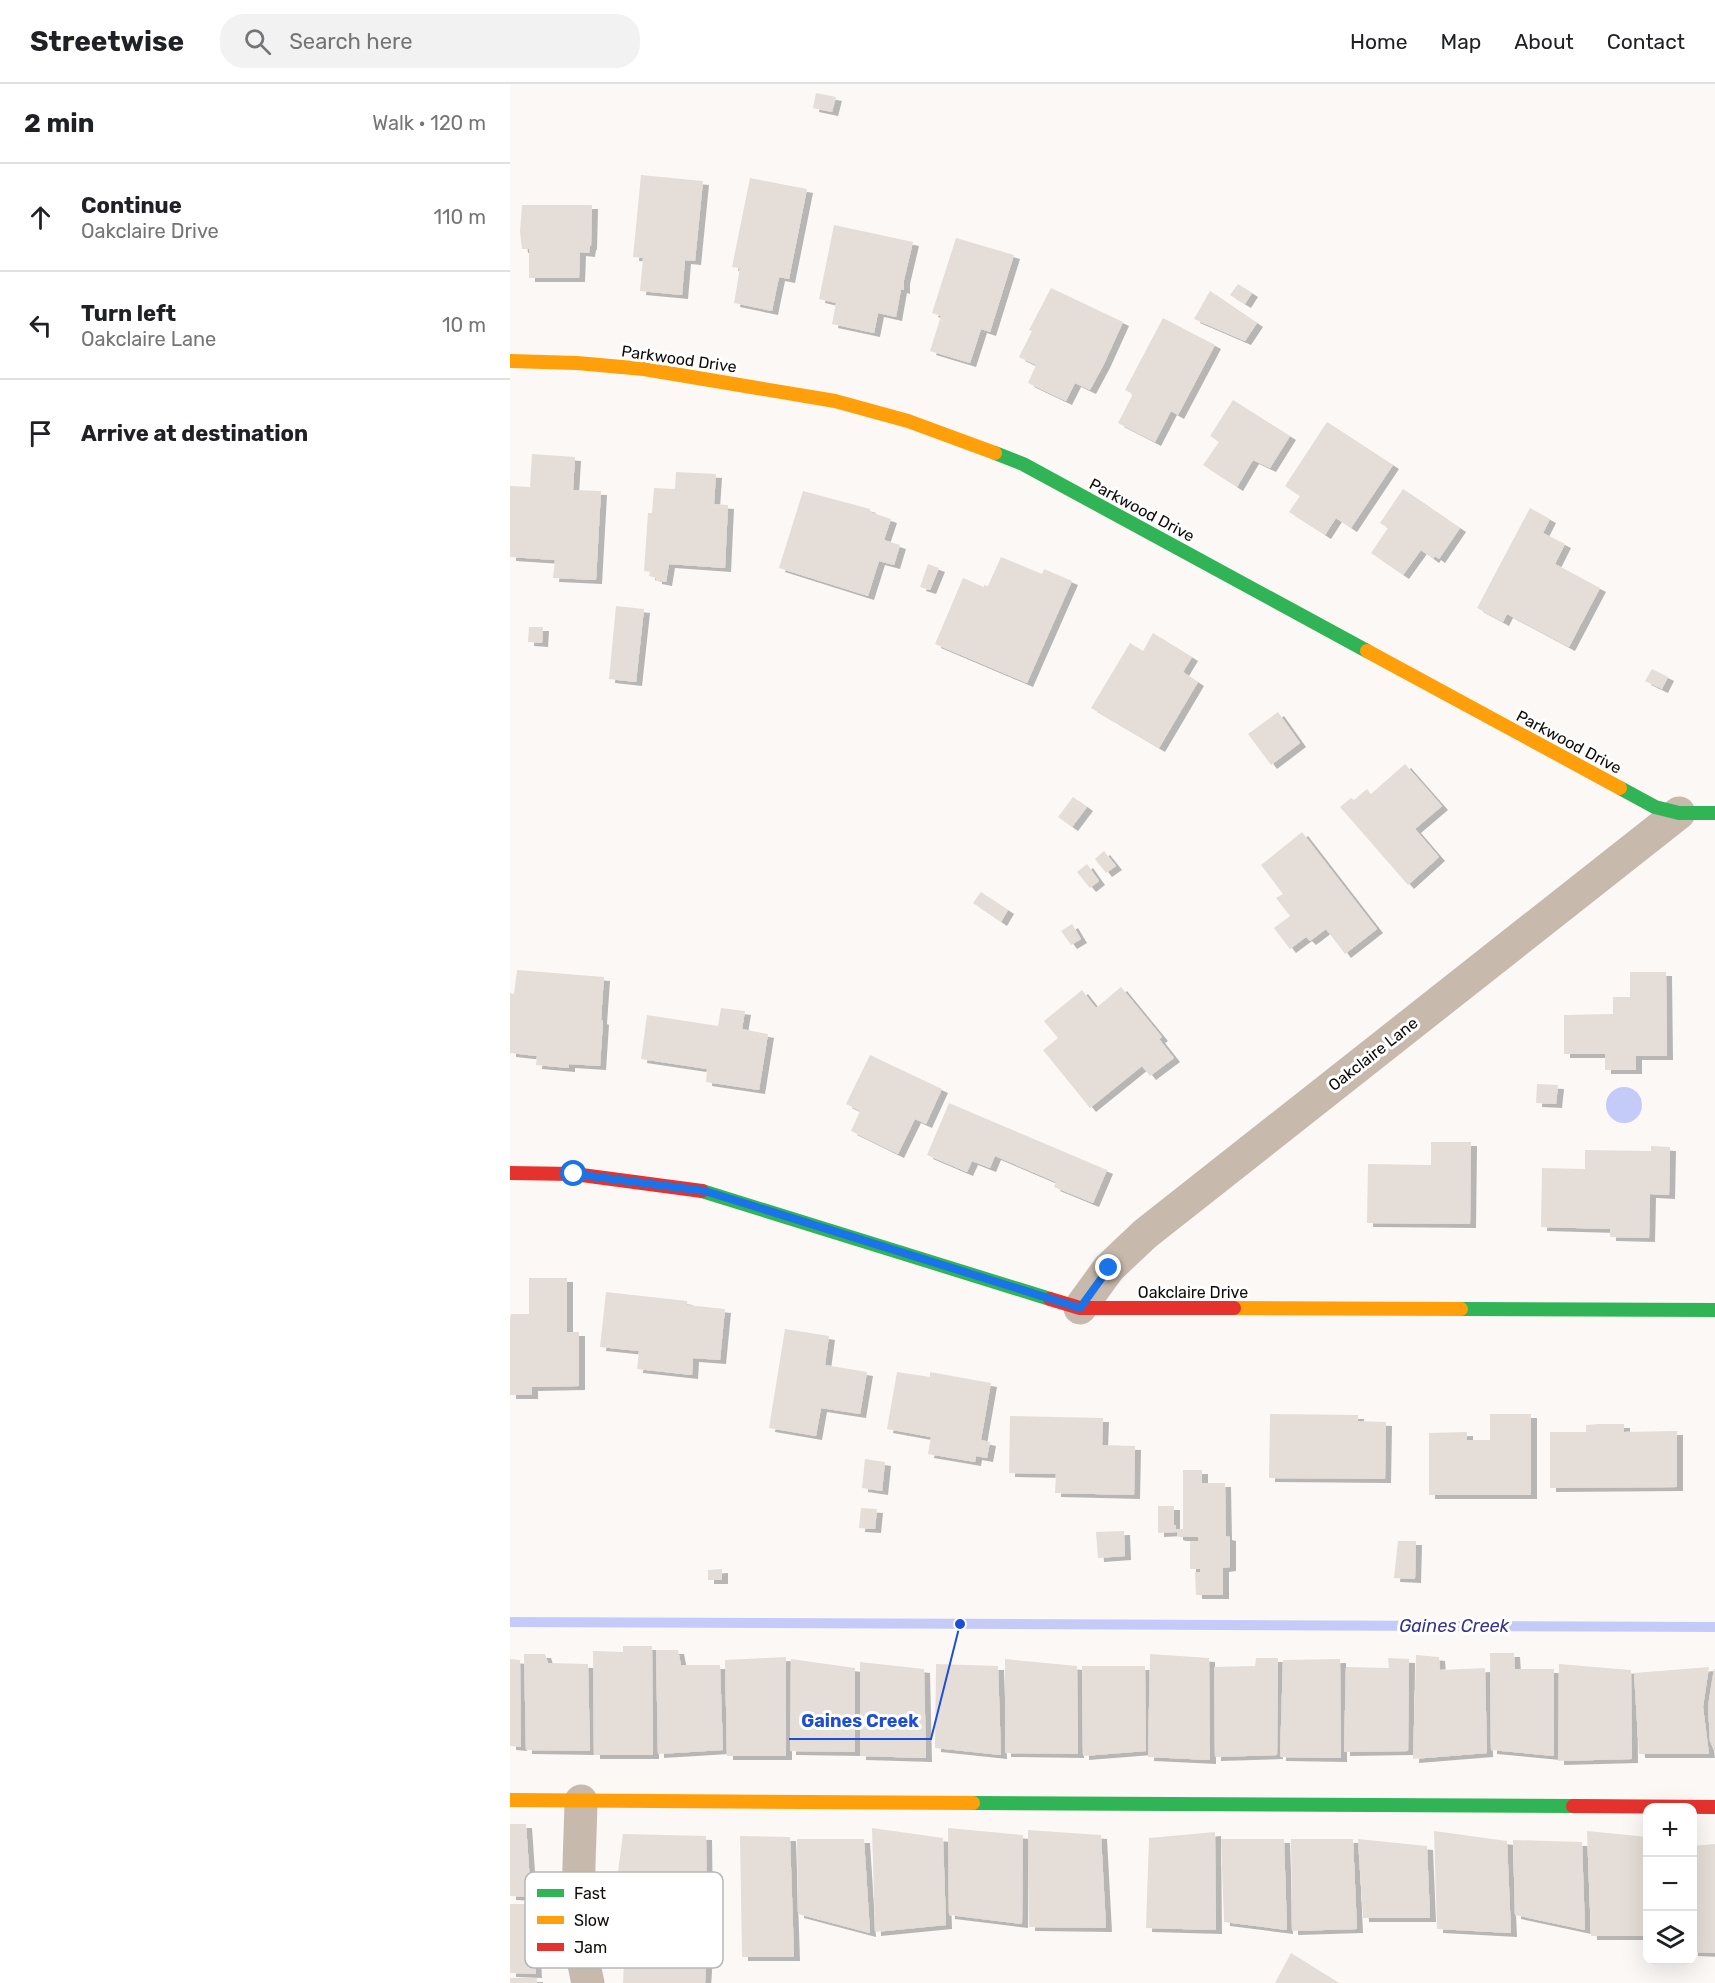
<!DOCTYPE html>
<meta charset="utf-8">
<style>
body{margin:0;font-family:Rubik,sans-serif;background:#f2f2f2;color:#202124}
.controls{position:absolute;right:18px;bottom:18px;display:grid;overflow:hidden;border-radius:12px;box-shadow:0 6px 24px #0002}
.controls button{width:54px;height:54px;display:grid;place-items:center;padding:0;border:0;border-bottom:2px solid #e0e0e0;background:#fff;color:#202124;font:30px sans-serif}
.stop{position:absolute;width:18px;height:18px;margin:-14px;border:4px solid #1a73e8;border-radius:50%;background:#fff}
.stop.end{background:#1a73e8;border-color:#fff;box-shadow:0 2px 6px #0008}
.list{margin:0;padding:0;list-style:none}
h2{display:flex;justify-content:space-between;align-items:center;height:78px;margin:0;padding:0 24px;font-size:26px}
h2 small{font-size:20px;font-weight:400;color:#757577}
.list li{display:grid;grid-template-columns:39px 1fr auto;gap:18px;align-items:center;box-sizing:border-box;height:108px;padding:0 24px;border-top:2px solid #e0e0e0}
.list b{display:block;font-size:22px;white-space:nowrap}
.list p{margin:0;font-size:20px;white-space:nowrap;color:#757577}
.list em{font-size:20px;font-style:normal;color:#757577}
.icon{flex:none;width:33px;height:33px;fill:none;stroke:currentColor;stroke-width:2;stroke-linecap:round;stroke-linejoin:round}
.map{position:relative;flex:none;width:1205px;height:1899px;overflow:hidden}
header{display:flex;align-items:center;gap:36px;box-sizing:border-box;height:84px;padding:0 30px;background:#fff;border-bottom:2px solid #e0e0e0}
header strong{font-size:28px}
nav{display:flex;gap:33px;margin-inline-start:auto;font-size:21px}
.search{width:420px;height:54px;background:#f2f2f2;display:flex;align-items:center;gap:15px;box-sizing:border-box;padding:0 21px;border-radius:24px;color:#757577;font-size:22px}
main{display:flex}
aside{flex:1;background:#fff}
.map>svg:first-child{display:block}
.water{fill:#c5cbf9}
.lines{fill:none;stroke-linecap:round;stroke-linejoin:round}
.stream{stroke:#c5cbf9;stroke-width:10}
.building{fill:#e5ded8;filter:url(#shadow)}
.street{stroke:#c7b9ac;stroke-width:33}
.fast{stroke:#30b455;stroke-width:14}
.slow{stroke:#ff9f0a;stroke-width:14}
.jam{stroke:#e5322d;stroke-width:14}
.route{stroke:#1a73e8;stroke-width:8}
.labels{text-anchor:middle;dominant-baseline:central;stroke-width:6;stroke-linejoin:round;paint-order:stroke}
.street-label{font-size:16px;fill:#0f0b08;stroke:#fff}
.water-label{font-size:18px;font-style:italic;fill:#353390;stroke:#fff}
.key{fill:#fff;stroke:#b7b6b5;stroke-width:1.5}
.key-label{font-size:16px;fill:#0f0b08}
.leader{fill:none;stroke:#1d4ed8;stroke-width:2}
.callout-dot{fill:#1d4ed8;stroke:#fff;stroke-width:2}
.callout-label{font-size:18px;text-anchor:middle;font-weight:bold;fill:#1d4ed8;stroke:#fff;stroke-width:6;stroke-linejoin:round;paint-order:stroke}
</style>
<header>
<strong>Streetwise</strong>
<div class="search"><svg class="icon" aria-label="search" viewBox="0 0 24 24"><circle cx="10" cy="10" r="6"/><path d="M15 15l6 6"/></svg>Search here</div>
<nav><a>Home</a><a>Map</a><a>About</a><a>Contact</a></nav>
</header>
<main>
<aside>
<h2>2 min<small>Walk · 120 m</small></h2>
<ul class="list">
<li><svg class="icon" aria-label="ahead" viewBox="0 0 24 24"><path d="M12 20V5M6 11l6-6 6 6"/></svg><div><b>Continue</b><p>Oakclaire Drive</p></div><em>110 m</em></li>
<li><svg class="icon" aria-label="left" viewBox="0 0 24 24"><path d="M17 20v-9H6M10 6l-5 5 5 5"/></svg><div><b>Turn left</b><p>Oakclaire Lane</p></div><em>10 m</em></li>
<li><svg class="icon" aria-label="arrive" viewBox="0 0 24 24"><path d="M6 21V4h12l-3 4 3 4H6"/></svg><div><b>Arrive at destination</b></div></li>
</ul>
</aside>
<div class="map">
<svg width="1205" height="1899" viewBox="0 0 1205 1899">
<defs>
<filter id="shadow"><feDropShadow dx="6" dy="4" stdDeviation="0" flood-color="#0004"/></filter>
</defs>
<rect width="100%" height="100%" fill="#fbf8f6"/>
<circle class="water" cx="1114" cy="1021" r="18"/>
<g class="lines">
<polyline class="stream" points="0,1538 1205,1543"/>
</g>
<g class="building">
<polygon points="306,9 326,13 322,28 303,24"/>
<polygon points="131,91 193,97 185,177 175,176 172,211 130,207 133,174 123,173"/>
<polygon points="240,94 297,105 279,195 269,193 262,227 224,219 230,184 222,183"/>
<polygon points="12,121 82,121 81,162 80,162 79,169 70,168 69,194 19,194 19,165 12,165 10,148"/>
<polygon points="324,141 403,158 394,196 394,206 391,205 386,233 368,229 364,249 322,240 326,219 309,215"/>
<polygon points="446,154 504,171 480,248 471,245 460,279 420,267 431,232 422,229"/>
<polygon points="728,200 742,209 735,220 720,211"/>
<polygon points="541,204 613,238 594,280 580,306 565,299 556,317 518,299 526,281 509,273 522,247 519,246"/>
<polygon points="700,207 747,239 735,257 684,235"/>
<polygon points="653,234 705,261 668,331 661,327 645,358 608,339 623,310 615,306"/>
<polygon points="723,316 780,352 760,384 743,376 727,403 693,381 709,358 700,352"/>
<polygon points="817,338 883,381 841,444 826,434 815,451 779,428 790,412 775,402"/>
<polygon points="22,370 65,373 63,406 91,407 86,496 43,494 45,476 0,473 0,402 20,403"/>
<polygon points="166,388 206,390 204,420 218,421 215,484 159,480 156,498 146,496 146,494 139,492 140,488 134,487 138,429 142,429 144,404 165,405"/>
<polygon points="893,405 950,444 929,475 925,472 923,475 911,466 893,491 861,469 878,444 870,439"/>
<polygon points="293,407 360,425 360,428 381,435 374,456 390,461 384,481 369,477 358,512 269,484"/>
<polygon points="1020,424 1040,435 1033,449 1055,460 1045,480 1090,504 1059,563 997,530 993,538 967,524"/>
<polygon points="491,473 532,490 534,485 562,497 517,599 425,560 453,494 474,503 474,501 478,502"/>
<polygon points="418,480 429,484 420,506 410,503"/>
<polygon points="106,522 134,525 126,598 99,595"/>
<polygon points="19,543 33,543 32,559 18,558"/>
<polygon points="643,549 682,573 673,588 688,598 649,664 581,624 620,559 633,567"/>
<polygon points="1142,585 1158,593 1152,605 1135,597"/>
<polygon points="768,628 790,659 761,681 738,650"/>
<polygon points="895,680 932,722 905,745 929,773 898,801 830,723 841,714 844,716 857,705 861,710"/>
<polygon points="563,713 577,723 562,743 548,733"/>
<polygon points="792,748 867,845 835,870 816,845 800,857 796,853 780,865 764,844 780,832 766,814 773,810 751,781"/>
<polygon points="594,767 606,782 596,789 585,775"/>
<polygon points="577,780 589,797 580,804 567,788"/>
<polygon points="471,808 498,826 491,838 463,819"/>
<polygon points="562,840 571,855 561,861 551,847"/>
<polygon points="7,886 94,893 91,936 93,937 90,982 59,980 59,984 26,981 27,972 0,969 0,909 4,910"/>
<polygon points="1120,888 1156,888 1157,972 1126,972 1126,986 1095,986 1095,970 1054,970 1054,931 1103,930 1103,913 1120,913"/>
<polygon points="611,903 652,953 649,955 664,974 640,992 632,982 580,1024 533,966 548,954 534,937 572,906 586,924"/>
<polygon points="211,924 235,927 232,945 258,950 249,1006 196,998 197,985 131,975 137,931 208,942"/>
<polygon points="360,971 432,1005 416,1040 405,1035 388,1070 341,1047 350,1027 336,1020"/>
<polygon points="1027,1000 1048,1001 1046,1020 1026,1019"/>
<polygon points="439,1019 597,1086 583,1119 544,1103 546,1098 485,1072 480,1084 462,1077 457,1088 417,1071"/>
<polygon points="921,1058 961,1058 960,1140 857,1139 858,1080 921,1081"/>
<polygon points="1141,1062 1160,1063 1159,1111 1140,1110 1139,1154 1100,1153 1100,1145 1031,1143 1032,1084 1075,1085 1075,1066 1141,1067"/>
<polygon points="19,1194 57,1194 57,1248 69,1248 69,1302 22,1303 22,1311 0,1311 0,1234 1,1230 19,1230"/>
<polygon points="96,1208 177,1217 177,1221 215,1225 210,1276 183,1274 182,1291 127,1285 129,1267 90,1263"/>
<polygon points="275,1245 319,1252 315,1281 357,1288 350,1330 311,1324 306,1352 259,1344"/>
<polygon points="387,1288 420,1293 420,1288 481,1299 471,1356 480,1358 477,1374 466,1372 465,1378 418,1370 421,1353 377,1345"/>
<polygon points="760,1330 848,1331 848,1337 876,1338 875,1395 759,1394"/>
<polygon points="980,1330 1021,1330 1021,1411 919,1411 919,1349 957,1348 957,1356 980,1356"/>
<polygon points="500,1332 593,1334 592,1361 625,1362 624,1411 545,1409 546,1390 499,1389"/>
<polygon points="1089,1340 1114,1340 1114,1348 1167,1347 1167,1403 1040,1404 1040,1348 1076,1348 1076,1341"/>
<polygon points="355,1375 375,1378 372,1407 352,1404"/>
<polygon points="673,1386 692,1386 692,1399 715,1399 716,1452 720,1453 720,1483 713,1484 713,1511 686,1511 685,1488 690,1488 690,1485 680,1485 680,1457 689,1457 688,1453 670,1453 667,1452 667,1448 648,1449 648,1422 664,1422 664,1441 666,1441 666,1445 673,1445"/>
<polygon points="351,1424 367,1425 365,1445 349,1444"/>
<polygon points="614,1447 615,1472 588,1474 586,1448"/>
<polygon points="888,1457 906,1457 905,1495 884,1494"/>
<polygon points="212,1485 212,1496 198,1496 198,1486"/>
<polygon points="113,1562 142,1562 143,1671 84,1671 83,1567 113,1568"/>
<polygon points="146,1566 168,1566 171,1581 210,1581 213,1666 148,1670"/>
<polygon points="980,1569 1004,1569 1005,1585 1044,1585 1044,1672 981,1666"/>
<polygon points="14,1570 35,1570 38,1579 78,1580 80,1667 16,1666"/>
<polygon points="640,1570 699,1574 700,1676 638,1673"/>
<polygon points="906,1571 929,1573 930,1586 975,1584 977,1669 903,1675"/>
<polygon points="276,1573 276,1672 217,1672 215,1576"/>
<polygon points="746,1574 768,1574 767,1671 705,1673 704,1583 745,1582"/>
<polygon points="878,1574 899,1575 898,1667 834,1668 836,1583 879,1584"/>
<polygon points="0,1575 10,1576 11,1663 0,1662"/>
<polygon points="281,1575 345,1584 345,1668 280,1667"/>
<polygon points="495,1575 567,1582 568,1670 495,1669"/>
<polygon points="830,1575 831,1674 770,1673 773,1576"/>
<polygon points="350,1578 414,1585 416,1674 350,1672"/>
<polygon points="426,1580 488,1582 491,1671 425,1664"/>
<polygon points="1049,1580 1121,1586 1122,1675 1048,1677"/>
<polygon points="572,1582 635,1582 636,1667 573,1672"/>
<polygon points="1199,1583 1193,1623 1199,1670 1129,1670 1124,1589"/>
<polygon points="1204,1585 1205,1585 1205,1668 1200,1657 1198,1622"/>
<polygon points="0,1740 16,1740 21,1813 0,1812"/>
<polygon points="362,1744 433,1754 436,1841 365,1848"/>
<polygon points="438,1744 513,1751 512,1840 439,1831"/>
<polygon points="518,1746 591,1751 596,1844 519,1843"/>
<polygon points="924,1747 997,1757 1001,1849 927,1845"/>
<polygon points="1077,1747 1138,1753 1138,1852 1081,1852"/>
<polygon points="705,1748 706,1846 636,1844 639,1754"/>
<polygon points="113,1750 196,1752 197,1826 104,1818"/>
<polygon points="230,1752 280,1753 284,1873 232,1873"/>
<polygon points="287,1755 354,1755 360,1849 288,1830"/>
<polygon points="711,1755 774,1755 777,1846 714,1838"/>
<polygon points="781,1755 843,1755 847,1845 782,1847"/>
<polygon points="848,1755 917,1762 920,1834 853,1834"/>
<polygon points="1003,1756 1072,1758 1075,1846 1005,1831"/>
<polygon points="1205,1760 1205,1869 1182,1868 1182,1762"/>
<polygon points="0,1820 22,1820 26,1890 0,1889"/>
<polygon points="116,1829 199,1835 195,1899 113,1899"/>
<polygon points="781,1869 829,1899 765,1899"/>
<rect x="0" y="1894" width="27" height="5"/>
</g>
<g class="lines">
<g class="street">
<polyline points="570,1224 599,1184 635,1150 1169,729"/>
<path d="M71,1717C70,1777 63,1840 78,1899"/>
</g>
<g class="fast">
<polyline points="485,369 513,380 857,567"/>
<polyline points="1110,704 1145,723 1169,729 1205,729"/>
<polyline points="192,1107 540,1215"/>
<polyline points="951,1225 1205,1226"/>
<polyline points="463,1719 1063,1722"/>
</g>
<g class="slow">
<polyline points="0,277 67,279 134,285 325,317 398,337 485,369"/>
<polyline points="857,567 1110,704"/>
<polyline points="724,1224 951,1225"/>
<polyline points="0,1716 463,1719"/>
</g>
<g class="jam">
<polyline points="0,1089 64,1090 192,1107"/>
<polyline points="540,1215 570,1224 724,1224"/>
<polyline points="1063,1722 1205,1723"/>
</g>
</g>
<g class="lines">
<polyline class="route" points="64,1090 195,1107 570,1224 599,1184"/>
</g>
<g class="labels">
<g class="street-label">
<text transform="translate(169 275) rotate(8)">Parkwood Drive</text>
<text transform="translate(632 426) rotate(28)">Parkwood Drive</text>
<text transform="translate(1059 658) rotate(28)">Parkwood Drive</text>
<text transform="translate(863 970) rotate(-38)">Oakclaire Lane</text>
<text x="683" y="1208">Oakclaire Drive</text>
</g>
<g class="water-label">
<text x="944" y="1542">Gaines Creek</text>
</g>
</g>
<rect x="15" y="1788" width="198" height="96" rx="9" class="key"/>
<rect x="27" y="1805" width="27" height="8" fill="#30b455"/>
<rect x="27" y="1832" width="27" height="8" fill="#ff9f0a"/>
<rect x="27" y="1859" width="27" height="8" fill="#e5322d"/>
<g class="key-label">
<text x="64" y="1815">Fast</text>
<text x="64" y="1842">Slow</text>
<text x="64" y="1869">Jam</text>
</g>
<path class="leader" d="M450 1540L421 1655H279"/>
<circle class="callout-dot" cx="450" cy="1540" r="6"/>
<g class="callout-label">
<text x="350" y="1643">Gaines Creek</text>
</g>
</svg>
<div class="controls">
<button>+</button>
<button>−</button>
<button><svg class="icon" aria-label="layers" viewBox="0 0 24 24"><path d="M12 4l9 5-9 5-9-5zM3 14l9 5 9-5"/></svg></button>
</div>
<div class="stop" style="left:64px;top:1090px"></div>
<div class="stop end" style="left:599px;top:1184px"></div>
</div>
</main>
